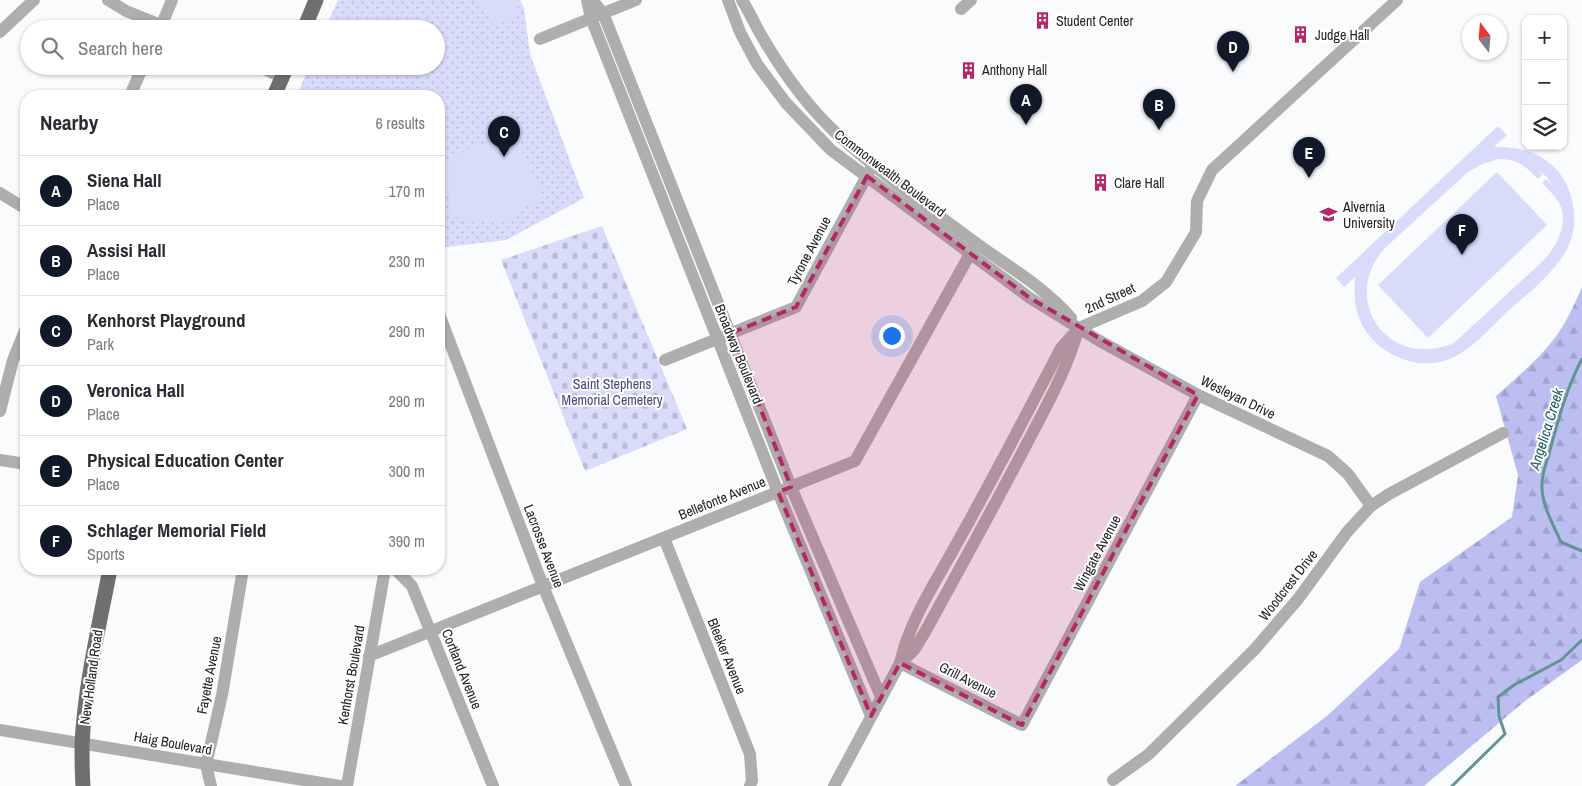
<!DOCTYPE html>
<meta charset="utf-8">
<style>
body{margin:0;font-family:"Archivo Narrow",sans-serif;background:#f2f2f3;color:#2b2b33}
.controls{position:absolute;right:15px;top:15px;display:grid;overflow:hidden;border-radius:10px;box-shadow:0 1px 4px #0004}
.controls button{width:45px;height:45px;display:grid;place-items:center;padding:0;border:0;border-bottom:1px solid #e1e1e2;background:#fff;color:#2b2b33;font:25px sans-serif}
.compass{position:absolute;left:1462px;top:15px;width:45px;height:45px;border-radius:50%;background:#fff;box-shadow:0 1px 4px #0004;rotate:344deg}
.you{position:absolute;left:891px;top:335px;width:18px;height:18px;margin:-12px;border:4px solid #fff;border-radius:50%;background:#1a73e8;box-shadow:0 0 0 8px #1a73e833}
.badge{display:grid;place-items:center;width:32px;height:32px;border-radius:50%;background:#111827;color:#fff;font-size:16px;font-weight:700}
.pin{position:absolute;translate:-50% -41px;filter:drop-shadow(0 1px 2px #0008)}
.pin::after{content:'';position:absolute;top:26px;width:18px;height:15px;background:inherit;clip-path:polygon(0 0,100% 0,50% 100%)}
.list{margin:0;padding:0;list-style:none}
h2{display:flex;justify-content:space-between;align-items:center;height:65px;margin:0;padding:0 20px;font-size:21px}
h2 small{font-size:16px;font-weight:400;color:#7c7c81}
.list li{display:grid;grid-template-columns:32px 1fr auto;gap:15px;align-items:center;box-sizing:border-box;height:70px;padding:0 20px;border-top:1px solid #e1e1e2}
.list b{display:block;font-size:19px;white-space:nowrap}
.list p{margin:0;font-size:16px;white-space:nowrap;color:#7c7c81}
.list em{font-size:16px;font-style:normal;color:#7c7c81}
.icon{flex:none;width:28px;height:28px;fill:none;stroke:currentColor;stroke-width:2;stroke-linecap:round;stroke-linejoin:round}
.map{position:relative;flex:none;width:1582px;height:786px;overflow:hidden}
.search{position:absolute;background:#fff;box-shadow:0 1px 4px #0004;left:20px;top:20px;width:425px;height:55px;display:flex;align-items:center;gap:12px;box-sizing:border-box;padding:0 18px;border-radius:28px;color:#7c7c81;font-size:19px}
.panel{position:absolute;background:#fff;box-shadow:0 1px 4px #0004;left:20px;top:90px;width:425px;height:485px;border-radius:20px}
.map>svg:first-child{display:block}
.forest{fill:url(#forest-firs)}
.cemetery{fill:url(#cemetery-stones)}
.park{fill:url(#park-dots)}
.pitch{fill:#d9dbfb;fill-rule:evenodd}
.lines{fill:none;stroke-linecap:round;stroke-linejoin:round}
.stream{stroke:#619493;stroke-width:3}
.minor{stroke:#afaead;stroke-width:12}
.major{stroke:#706f6e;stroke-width:15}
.marked{fill:#b32967;fill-opacity:0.2;stroke:#b32967;stroke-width:4;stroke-dasharray:10 6;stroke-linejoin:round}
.labels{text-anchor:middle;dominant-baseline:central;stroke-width:4;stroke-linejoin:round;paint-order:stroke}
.poi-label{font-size:14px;fill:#232324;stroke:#fff;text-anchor:start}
.street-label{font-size:14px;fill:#232324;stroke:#fff}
.park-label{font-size:14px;fill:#484584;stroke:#fff}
.water-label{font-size:15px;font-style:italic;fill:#205d5d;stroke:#fff}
</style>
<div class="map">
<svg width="1582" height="786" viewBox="0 0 1582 786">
<defs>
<pattern id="forest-firs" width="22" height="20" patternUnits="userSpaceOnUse" patternTransform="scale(1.25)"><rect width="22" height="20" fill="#bcbef2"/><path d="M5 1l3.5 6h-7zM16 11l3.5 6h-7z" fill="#a1a3cf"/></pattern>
<pattern id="cemetery-stones" width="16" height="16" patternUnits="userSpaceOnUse" patternTransform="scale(1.25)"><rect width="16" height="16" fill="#d9dbfb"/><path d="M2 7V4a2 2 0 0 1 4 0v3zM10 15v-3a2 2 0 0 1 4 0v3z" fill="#babcd7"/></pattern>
<pattern id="park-dots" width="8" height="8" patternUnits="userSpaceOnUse" patternTransform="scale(1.25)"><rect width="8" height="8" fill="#d9dbfb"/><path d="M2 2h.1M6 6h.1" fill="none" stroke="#babcd7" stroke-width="1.8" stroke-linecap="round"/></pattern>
</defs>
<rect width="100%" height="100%" fill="#fafbfd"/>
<path class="forest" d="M1582,287V660L1525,701L1424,786H1235L1327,716L1399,649L1420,582L1512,517L1518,475L1496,396C1523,372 1553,348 1569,315C1574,306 1578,296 1582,287Z"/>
<polygon class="cemetery" points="602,226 687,429 585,471 501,260"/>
<polygon class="park" points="338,0 520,0 524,8 530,54 584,198 506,240 439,248 439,96 297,96 309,66 436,66 436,29 325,29"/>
<g class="pitch">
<polygon points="480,0 513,0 520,12 494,26"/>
<path d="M1498,126L1507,135L1494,147C1522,146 1547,154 1563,178C1570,189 1573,201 1574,214C1578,258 1535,286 1506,313C1488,330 1471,351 1447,360C1412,372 1369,350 1358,315C1354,302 1354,290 1355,277L1344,287L1336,278ZM1499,159C1517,159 1526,166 1538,179L1542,175L1539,171L1547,177L1553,186L1546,179L1542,183C1547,188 1553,194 1558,201C1570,220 1558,244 1545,259L1454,343C1389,371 1338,300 1385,248L1468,172L1482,164Z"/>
<polygon points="513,131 543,197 502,222 452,217 442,161"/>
<polygon points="1497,172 1547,225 1428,338 1378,285"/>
</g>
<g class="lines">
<g class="stream">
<path d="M1582,359C1566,389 1558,421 1549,454C1546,464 1542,473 1542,484C1541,504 1553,524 1561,542L1582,551"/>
<polyline points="1452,786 1505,734 1499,716 1498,697 1514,685 1561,660 1582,640"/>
</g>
<g class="minor">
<polyline points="108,0 126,11 171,29"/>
<polyline points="587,0 591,18 778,492 871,716"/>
<polyline points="592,0 603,13 791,487 881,697"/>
<polyline points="728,0 740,32 757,64 786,103 831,150 1030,298 1098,340 1198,395 1328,456 1348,474 1371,506"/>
<path d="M742,0C750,13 756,27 764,40C784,74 807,106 836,133C879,172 929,209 976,243C1009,267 1044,287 1071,318"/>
<polyline points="961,9 971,0"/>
<polyline points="160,29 172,0"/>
<polyline points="0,32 34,0"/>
<polyline points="540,39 636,0"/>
<polyline points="257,66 282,77"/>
<polyline points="130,96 143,66"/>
<polyline points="0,193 26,209"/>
<polyline points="439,314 543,586 626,786"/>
<polyline points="665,360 796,307 870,170"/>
<polyline points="0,411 13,360 26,328"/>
<polyline points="0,460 26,464"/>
<polyline points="664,538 750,754 752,781 750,786"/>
<polyline points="395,569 412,586 493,786"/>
<polyline points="369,656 855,461 976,243"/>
<path d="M900,663C910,619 936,582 957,543C993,479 1027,413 1061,348L1079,328L1142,301L1166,282L1196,232L1197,201L1212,170L1397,0"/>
<polyline points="900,663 1022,725 1198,395"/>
<polyline points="0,730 340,786"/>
<polyline points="1113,780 1149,754 1255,649 1298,599 1347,532 1371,506 1389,494 1503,433"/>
<polyline points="211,786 206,765 222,695 243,569"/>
<polyline points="347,786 385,569"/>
<path d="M834,786L900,663L914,650L925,632C958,572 991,512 1023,451C1043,412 1066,373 1078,330"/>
</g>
<g class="major">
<polyline points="304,29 316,0"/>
<polyline points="274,96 287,66"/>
<path d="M83,786C82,772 82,758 82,744C85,685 99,626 110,569"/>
</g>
</g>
<path class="marked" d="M867,176L1030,298L1198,395L1022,725L900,663L871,716L778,492L791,487L731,333L796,307Z"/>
<defs>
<symbol id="building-bare" viewBox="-9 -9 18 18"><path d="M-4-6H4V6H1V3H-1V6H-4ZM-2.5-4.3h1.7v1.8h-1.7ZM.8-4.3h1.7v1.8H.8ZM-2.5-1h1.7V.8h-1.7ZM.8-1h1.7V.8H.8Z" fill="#b32967" stroke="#fff" stroke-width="2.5" paint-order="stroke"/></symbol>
<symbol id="university-bare" viewBox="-9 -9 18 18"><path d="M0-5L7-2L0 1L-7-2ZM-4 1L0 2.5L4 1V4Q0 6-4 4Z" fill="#b32967" stroke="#fff" stroke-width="2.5" paint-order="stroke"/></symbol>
</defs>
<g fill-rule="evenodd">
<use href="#building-bare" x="1030" y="8" width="25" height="25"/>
<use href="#building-bare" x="1288" y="22" width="25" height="25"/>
<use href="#building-bare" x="956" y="58" width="25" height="25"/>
<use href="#building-bare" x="1088" y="170" width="25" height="25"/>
<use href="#university-bare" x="1316" y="202" width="25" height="25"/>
</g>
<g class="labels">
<g class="poi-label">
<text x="1056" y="21">Student Center</text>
<text x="1315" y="35">Judge Hall</text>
<text x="982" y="70">Anthony Hall</text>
<text x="1114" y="183">Clare Hall</text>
<text x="1343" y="207">Alvernia<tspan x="1343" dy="16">University</tspan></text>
</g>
<g class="street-label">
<text transform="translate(890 173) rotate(37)">Commonwealth Boulevard</text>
<text transform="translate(809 251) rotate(-62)">Tyrone Avenue</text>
<text transform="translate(1110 298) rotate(-25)">2nd Street</text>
<text transform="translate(739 354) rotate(68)">Broadway Boulevard</text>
<text transform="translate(1238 397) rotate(26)">Wesleyan Drive</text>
<text transform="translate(722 498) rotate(-22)">Bellefonte Avenue</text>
<text transform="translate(544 546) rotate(69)">Lacrosse Avenue</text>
<text transform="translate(1097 553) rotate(-62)">Wingate Avenue</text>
<text transform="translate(1288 585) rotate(-52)">Woodcrest Drive</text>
<text transform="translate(727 656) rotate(68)">Bleeker Avenue</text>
<text transform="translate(462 669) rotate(68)">Cortland Avenue</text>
<text transform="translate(209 675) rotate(-79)">Fayette Avenue</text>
<text transform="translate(351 675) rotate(-80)">Kenhorst Boulevard</text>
<text transform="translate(91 677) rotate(-82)">New Holland Road</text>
<text transform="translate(968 680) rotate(27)">Grill Avenue</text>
<text transform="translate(173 743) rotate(10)">Haig Boulevard</text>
</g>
<g class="park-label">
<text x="612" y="384">Saint Stephens<tspan x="612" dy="16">Memorial Cemetery</tspan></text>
</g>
<g class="water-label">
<text transform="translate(1546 429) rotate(-73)">Angelica Creek</text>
</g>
</g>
</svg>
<div class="controls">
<button>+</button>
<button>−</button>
<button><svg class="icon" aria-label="layers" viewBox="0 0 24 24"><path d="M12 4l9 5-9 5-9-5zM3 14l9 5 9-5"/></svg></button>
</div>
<svg class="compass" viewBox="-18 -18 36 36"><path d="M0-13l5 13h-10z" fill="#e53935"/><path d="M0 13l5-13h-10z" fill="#7c7c81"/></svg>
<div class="you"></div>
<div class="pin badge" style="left:1026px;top:125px">A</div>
<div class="pin badge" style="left:1159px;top:130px">B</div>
<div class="pin badge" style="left:504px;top:157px">C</div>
<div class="pin badge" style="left:1233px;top:72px">D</div>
<div class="pin badge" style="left:1309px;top:178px">E</div>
<div class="pin badge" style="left:1462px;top:255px">F</div>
<div class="search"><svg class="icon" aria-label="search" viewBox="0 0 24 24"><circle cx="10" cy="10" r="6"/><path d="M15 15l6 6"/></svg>Search here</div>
<section class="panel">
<h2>Nearby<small>6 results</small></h2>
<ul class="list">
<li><span class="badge">A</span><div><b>Siena Hall</b><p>Place</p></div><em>170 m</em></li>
<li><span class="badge">B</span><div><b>Assisi Hall</b><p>Place</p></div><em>230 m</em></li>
<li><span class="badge">C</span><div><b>Kenhorst Playground</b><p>Park</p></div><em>290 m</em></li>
<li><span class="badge">D</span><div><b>Veronica Hall</b><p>Place</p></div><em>290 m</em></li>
<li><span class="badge">E</span><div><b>Physical Education Center</b><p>Place</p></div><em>300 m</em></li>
<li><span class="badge">F</span><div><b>Schlager Memorial Field</b><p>Sports</p></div><em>390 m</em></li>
</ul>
</section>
</div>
